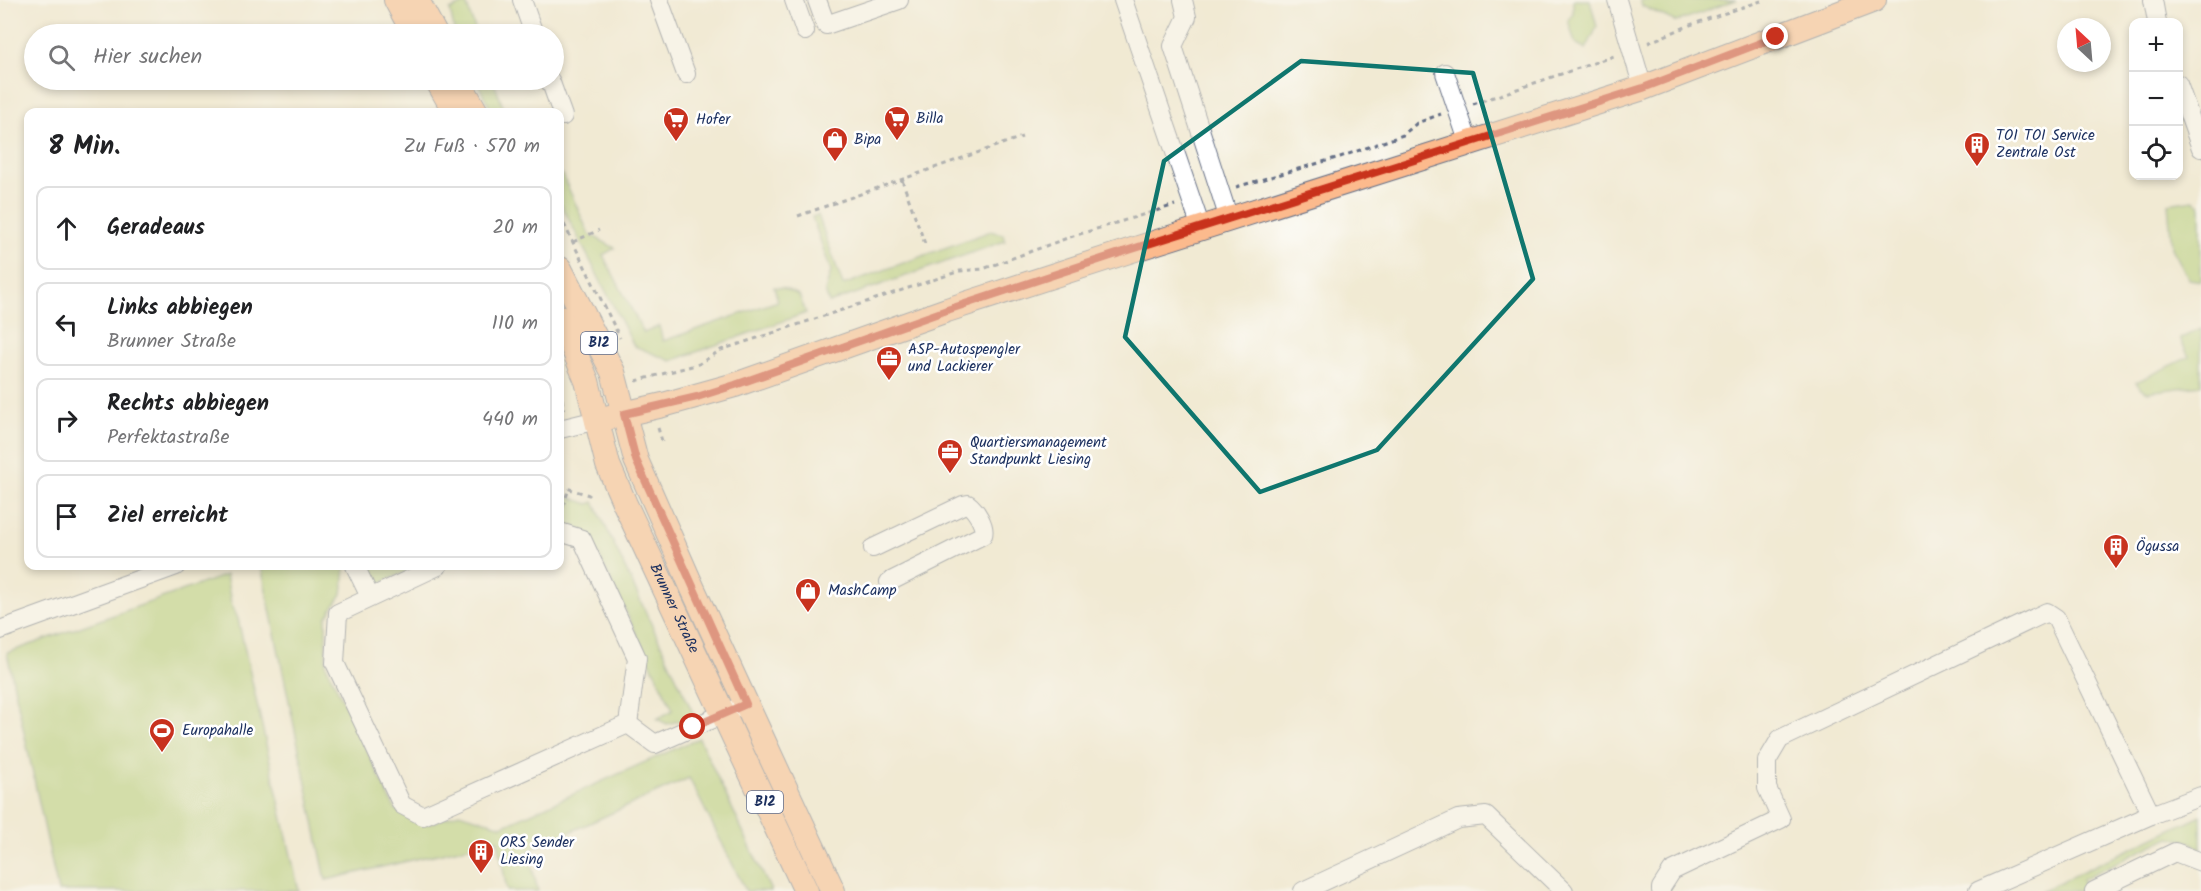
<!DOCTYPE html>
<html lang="de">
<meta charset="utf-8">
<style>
body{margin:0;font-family:Kalam,sans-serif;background:#f2f2f2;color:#202124}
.controls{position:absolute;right:18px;top:18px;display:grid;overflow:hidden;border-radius:12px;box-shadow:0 3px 9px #0003}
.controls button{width:54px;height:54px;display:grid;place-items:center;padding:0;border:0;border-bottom:2px solid #e0e0e0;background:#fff;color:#202124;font:30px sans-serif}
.compass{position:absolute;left:2057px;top:18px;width:54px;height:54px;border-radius:50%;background:#fff;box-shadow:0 3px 9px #0003;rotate:334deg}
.stop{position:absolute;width:18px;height:18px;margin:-14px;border:4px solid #c8321e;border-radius:50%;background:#fff}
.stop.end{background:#c8321e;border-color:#fff;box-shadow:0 2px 6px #0008}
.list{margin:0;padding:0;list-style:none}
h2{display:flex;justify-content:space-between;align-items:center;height:78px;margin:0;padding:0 24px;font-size:26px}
h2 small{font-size:20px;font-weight:400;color:#757577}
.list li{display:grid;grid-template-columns:39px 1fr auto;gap:18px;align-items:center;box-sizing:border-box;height:84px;margin:0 12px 12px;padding:0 12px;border:2px solid #e0e0e0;border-radius:12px}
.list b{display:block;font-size:22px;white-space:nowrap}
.list p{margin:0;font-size:20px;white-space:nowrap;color:#757577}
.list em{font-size:20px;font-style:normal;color:#757577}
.icon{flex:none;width:33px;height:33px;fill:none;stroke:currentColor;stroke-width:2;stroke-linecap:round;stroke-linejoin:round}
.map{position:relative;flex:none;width:2201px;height:891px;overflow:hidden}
.search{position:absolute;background:#fff;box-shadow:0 3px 9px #0003;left:24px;top:24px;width:540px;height:66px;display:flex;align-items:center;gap:15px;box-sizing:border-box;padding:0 21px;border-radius:33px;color:#757577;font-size:22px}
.panel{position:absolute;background:#fff;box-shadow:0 3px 9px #0003;left:24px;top:108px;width:540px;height:462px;border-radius:12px}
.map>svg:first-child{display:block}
.green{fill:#afce76;stroke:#657e6a;stroke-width:1.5}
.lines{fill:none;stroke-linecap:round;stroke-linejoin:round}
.minor-casing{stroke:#667087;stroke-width:20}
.major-casing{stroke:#667087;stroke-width:26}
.path{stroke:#667087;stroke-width:3;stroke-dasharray:4.5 4.5;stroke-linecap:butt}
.minor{stroke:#fff;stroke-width:18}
.major{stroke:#fcba8d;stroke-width:24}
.route{stroke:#c8321e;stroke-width:8}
.marked{fill:none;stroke:#0f766e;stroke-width:4.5;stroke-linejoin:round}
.labels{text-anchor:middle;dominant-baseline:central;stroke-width:5;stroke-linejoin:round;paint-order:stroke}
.shield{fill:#fff;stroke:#5f6d8e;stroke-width:1.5}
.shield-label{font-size:14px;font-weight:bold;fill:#1b2f5e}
.poi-label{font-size:15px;fill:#1b2f5e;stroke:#fff;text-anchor:start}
.street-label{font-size:15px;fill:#1b2f5e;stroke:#fff}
</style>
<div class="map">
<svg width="2201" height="891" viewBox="0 0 2201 891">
<rect width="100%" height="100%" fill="#fff"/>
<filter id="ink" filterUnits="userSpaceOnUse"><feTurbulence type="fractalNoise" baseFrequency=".0167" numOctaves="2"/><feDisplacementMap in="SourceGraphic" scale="12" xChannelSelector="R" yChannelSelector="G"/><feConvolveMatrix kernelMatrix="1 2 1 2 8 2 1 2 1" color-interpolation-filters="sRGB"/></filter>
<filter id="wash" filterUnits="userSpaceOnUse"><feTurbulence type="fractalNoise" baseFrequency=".008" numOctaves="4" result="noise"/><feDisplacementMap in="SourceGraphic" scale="24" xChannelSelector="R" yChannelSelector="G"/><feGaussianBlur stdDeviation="1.35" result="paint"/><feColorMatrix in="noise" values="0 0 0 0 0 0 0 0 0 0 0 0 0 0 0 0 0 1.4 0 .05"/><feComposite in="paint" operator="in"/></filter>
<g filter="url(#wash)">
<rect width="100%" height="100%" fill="#f1ead3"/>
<g class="green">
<polygon points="1573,0 1590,0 1597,27 1586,49 1575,43 1568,20 1573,14"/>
<polygon points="1640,0 1736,0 1676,22 1642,6"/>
<polygon points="466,3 477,34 455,34 450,10"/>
<polygon points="476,80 493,80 505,112 492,112"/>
<polygon points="560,173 563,176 589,234 615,248 603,255 644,333 659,326 663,341 778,301 774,287 783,288 799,295 806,313 671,361 634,346 560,202"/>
<polygon points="2193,200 2200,204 2201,208 2201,281 2189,279 2172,248 2168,204"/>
<polygon points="818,215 843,285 991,231 1003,234 1005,241 829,303 825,291 831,271 812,217"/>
<polygon points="2201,329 2201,385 2148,392 2140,388 2136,382 2189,357 2180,339"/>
<polygon points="560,494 589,504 594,502 695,717 667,724 657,719 673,710 588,533 560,522"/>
<polygon points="261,566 344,566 345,569 342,594 326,618 326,665 395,809 428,824 459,813 502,826 699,738 771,891 746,891 689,778 528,851 538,891 507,891 498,840 326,880"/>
<polygon points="364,566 420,566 374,586"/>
<polygon points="226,575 231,603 238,619 299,891 58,891 7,653"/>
<polygon points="2201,815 2201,849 2190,842 2170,837 2082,879 2086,888 2078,891 2041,891"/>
</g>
</g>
<g filter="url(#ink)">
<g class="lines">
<defs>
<g id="minor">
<polyline points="522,0 534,34"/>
<polyline points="659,0 686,74"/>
<polyline points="794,0 805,31"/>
<polyline points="817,0 826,25 899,0"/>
<polyline points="1123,0 1201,228"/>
<polyline points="1183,0 1187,17 1173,46 1229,219"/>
<polyline points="1617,0 1643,88"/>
<polyline points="2153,0 2157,22"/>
<polyline points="1445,73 1469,144"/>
<polyline points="550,80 563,116"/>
<polyline points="2178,84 2201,148"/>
<polyline points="560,429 597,420"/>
<polyline points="560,532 582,539 637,658 628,724"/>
<path d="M873,548L963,505L968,504C976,510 986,526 983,535L889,582"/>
<polyline points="355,566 370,597"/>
<polyline points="438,566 338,613 335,663 402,805 423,816 628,724 655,744 746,704"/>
<polyline points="0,630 176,566"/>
<polyline points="1303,891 1458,819 1486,816 1564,891"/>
<polyline points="1661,891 1661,888 1672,871 1781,819 1767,788 1767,761 1780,739 2047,612 2056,618 2151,815"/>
<polyline points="1978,891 2151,815 2201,796"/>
<polyline points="2094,891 2175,852 2201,862"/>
</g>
<g id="major">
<polyline points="396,0 414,34"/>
<polyline points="417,0 435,34"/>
<polyline points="437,80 455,112"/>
<polyline points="458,80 476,112"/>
<polyline points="560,269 613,372 636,460 693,589 833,891"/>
<path id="s1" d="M560,317L587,381L608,465L625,504L806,891"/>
<polyline points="597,420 663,405 735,385 947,310 1129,251 1643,88 1874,0"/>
</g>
</defs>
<use href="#minor" class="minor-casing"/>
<use href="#major" class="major-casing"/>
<g class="path">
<polyline points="1648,43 1690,25 1764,0"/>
<polyline points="1473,104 1614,56"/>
<polyline points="902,180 925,244"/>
<polyline points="1236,187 1340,157 1403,135 1417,123 1441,114"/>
<polyline points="560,216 620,338"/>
<polyline points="798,216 1022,137"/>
<polyline points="573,242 599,230"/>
<polyline points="636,381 699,364 721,350 960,271 983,269 1070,237 1175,205"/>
<polyline points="562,399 564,410"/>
<polyline points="658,428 662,441"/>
<polyline points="560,486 589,495 591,491"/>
<polyline points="560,514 569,489"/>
</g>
<use href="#minor" class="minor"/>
<use href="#major" class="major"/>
</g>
</g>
<g class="lines" filter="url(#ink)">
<polyline class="route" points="693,727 746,704 636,460 624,414 697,397 735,385 947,310 1129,250 1643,88 1776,37"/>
</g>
<path d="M0 0H2201V891H0ZM1301,61L1473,73L1533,279L1377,450L1260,492L1125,337L1164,161Z" fill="#f1ead3" fill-opacity=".55" fill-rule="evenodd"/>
<path class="marked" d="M1301,61L1473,73L1533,279L1377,450L1260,492L1125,337L1164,161Z"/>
<defs>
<symbol id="supermarket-pin" viewBox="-11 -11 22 30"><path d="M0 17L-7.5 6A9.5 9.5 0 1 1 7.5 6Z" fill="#c8321e" stroke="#fff"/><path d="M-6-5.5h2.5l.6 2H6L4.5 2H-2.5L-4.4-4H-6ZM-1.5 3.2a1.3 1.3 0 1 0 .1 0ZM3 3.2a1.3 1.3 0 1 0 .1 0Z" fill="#fff"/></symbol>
<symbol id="shop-pin" viewBox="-11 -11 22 30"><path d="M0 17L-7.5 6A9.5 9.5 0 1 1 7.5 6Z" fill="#c8321e" stroke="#fff"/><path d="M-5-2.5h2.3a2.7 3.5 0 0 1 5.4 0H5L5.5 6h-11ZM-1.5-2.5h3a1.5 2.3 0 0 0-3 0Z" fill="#fff"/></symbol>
<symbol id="building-pin" viewBox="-11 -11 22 30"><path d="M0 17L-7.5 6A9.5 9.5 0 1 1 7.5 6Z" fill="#c8321e" stroke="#fff"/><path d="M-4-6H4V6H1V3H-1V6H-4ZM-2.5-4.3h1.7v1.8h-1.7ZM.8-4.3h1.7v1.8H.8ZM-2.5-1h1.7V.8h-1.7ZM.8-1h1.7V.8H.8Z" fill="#fff"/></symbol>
<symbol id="office-pin" viewBox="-11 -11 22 30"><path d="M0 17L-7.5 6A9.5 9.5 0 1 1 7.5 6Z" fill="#c8321e" stroke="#fff"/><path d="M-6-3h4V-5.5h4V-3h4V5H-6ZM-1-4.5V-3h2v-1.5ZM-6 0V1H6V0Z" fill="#fff"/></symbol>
<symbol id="stadium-pin" viewBox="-11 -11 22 30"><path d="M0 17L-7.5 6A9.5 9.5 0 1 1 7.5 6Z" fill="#c8321e" stroke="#fff"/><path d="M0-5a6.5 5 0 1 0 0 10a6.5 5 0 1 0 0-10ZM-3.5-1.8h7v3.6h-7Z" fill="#fff"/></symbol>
</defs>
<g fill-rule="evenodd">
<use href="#supermarket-pin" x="882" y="104" width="30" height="40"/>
<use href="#supermarket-pin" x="661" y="105" width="30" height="40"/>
<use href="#shop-pin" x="820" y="125" width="30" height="40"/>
<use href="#building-pin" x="1962" y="130" width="30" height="40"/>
<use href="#office-pin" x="874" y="344" width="30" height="40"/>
<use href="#office-pin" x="935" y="437" width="30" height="40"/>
<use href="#building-pin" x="2101" y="532" width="30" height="40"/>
<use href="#shop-pin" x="793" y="576" width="30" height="40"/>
<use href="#stadium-pin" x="147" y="716" width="30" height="40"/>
<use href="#building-pin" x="466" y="837" width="30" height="40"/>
</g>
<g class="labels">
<g class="shield">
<rect x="581" y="332" width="36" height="22" rx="4.5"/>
<rect x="747" y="791" width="36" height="22" rx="4.5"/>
</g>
<g class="shield-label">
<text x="599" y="343">B12</text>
<text x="765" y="802">B12</text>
</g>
<g class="poi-label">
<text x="916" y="119">Billa</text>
<text x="696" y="120">Hofer</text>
<text x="1996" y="136">TOI TOI Service<tspan x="1996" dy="17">Zentrale Ost</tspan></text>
<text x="854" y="140">Bipa</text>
<text x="908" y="350">ASP-Autospengler<tspan x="908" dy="17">und Lackierer</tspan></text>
<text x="970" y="443">Quartiersmanagement<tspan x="970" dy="17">Standpunkt Liesing</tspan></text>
<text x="2136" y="547">Ögussa</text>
<text x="828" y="591">MashCamp</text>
<text x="182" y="731">Europahalle</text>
<text x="500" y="843">ORS Sender<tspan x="500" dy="17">Liesing</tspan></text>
</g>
<g class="street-label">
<text stroke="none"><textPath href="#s1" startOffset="314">Brunner Straße</textPath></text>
</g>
</g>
</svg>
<div class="controls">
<button>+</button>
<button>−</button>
<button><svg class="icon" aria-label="locate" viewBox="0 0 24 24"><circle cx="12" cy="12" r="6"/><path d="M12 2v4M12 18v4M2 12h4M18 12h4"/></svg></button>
</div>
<svg class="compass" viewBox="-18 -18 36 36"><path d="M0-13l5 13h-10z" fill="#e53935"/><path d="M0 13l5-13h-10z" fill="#757577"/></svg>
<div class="stop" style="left:693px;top:727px"></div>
<div class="stop end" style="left:1776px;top:37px"></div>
<div class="search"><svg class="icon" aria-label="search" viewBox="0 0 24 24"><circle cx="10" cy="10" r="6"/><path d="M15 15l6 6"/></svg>Hier suchen</div>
<section class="panel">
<h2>8 Min.<small>Zu Fuß · 570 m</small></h2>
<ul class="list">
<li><svg class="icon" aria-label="ahead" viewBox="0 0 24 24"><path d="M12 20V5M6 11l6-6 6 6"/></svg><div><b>Geradeaus</b></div><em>20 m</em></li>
<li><svg class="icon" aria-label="left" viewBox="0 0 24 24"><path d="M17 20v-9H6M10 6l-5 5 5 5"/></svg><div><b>Links abbiegen</b><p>Brunner Straße</p></div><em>110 m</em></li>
<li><svg class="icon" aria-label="right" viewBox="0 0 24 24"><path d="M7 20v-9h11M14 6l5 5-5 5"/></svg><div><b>Rechts abbiegen</b><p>Perfektastraße</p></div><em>440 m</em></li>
<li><svg class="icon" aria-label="arrive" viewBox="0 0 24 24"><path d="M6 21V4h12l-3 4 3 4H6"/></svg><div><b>Ziel erreicht</b></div></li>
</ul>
</section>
</div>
